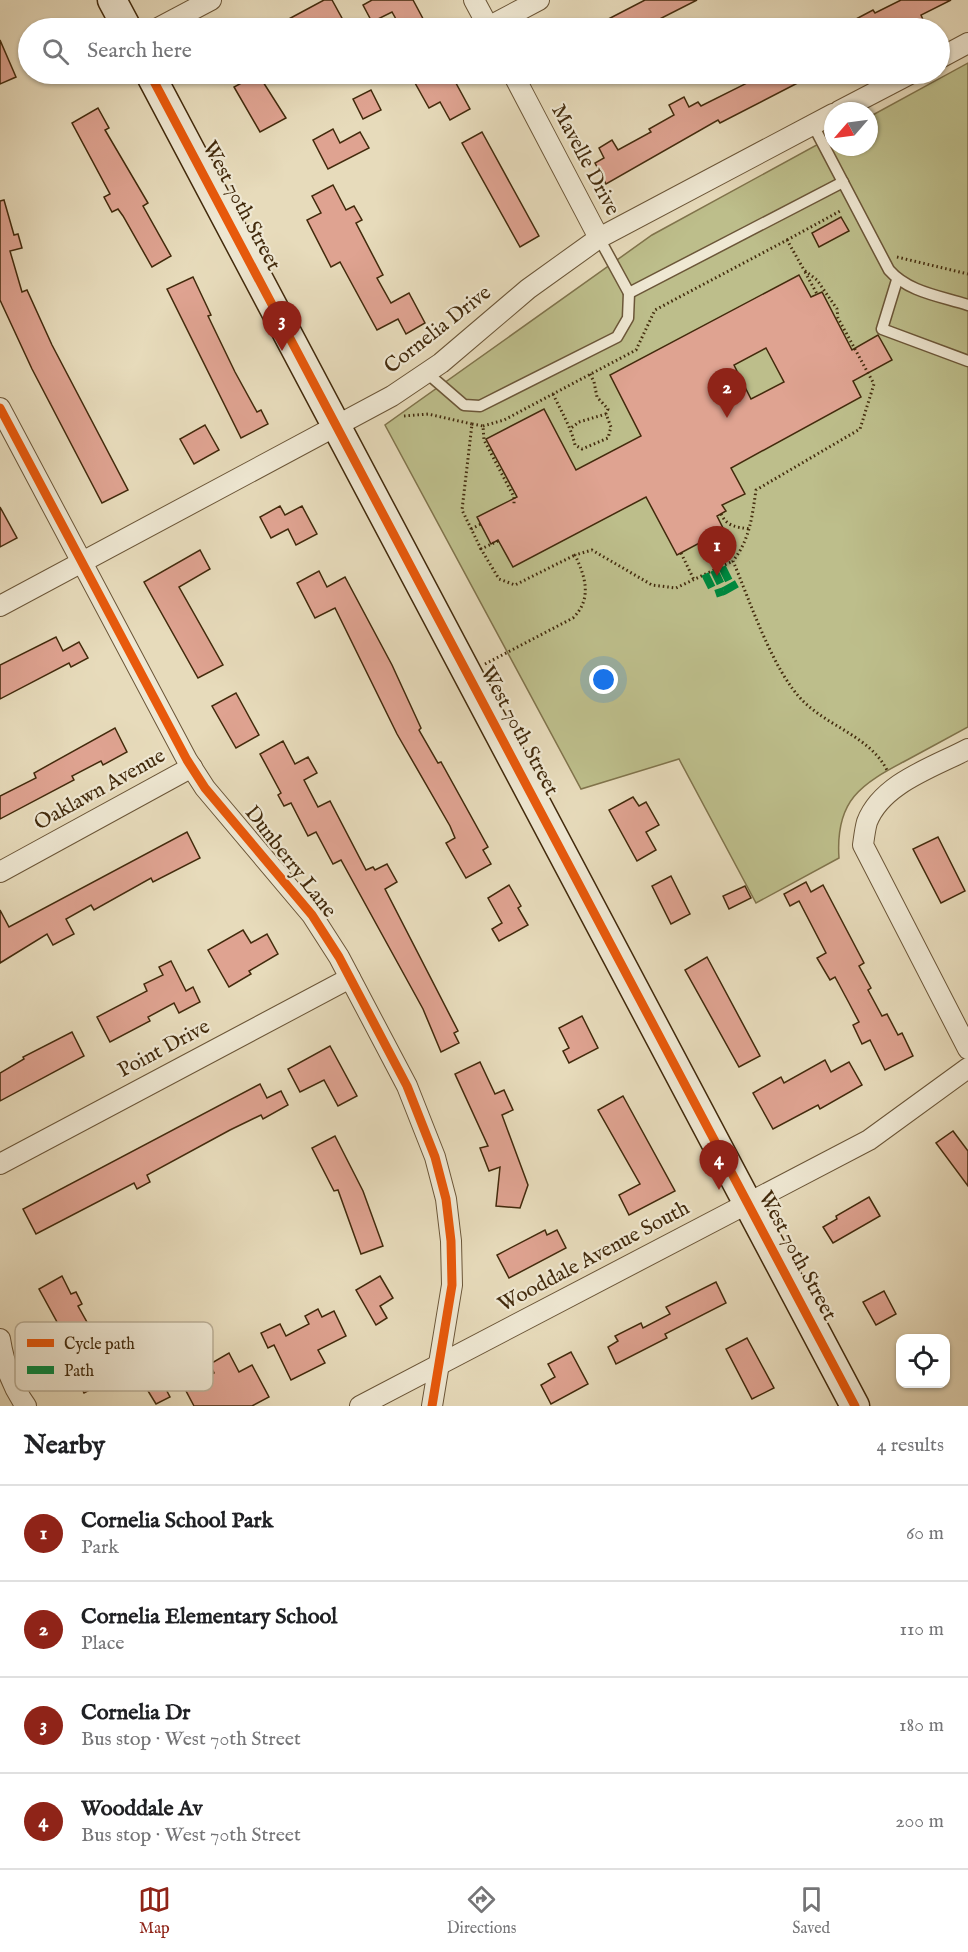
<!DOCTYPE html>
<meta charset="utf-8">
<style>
body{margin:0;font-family:"IM FELL English",serif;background:#f6f6f6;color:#202124}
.controls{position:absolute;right:18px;bottom:18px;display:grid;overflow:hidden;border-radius:12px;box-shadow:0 2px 4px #0004}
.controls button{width:54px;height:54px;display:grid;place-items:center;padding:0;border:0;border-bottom:2px solid #e0e0e0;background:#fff;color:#202124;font:30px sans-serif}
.compass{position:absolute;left:824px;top:102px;width:54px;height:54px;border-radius:50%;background:#fff;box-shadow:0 2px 4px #0004;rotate:242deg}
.you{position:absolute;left:604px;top:680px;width:21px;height:21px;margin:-15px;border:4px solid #fff;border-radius:50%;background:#1a73e8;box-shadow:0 0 0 9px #1a73e833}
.badge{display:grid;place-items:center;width:39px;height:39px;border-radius:50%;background:#8f2418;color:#fff;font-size:20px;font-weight:700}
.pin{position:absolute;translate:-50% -50px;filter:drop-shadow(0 2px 3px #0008)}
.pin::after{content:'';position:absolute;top:32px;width:21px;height:18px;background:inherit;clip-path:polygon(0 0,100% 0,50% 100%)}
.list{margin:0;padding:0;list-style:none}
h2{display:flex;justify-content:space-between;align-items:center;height:78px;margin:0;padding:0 24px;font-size:26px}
h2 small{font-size:20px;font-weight:400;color:#757577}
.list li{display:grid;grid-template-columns:39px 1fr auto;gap:18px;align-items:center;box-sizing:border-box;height:96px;padding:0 24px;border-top:2px solid #e0e0e0}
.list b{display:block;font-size:22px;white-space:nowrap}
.list p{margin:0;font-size:20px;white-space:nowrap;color:#757577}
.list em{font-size:20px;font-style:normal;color:#757577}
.icon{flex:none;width:33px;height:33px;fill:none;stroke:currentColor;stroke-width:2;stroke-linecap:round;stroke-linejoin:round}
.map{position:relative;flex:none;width:968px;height:1406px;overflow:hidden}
.search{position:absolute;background:#fff;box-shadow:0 2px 4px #0004;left:18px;right:18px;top:18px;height:66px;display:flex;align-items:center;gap:15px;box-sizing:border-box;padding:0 21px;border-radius:33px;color:#757577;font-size:22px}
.sheet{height:462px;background:#fff}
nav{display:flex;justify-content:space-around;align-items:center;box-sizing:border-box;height:84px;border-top:2px solid #e0e0e0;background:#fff;font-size:16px;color:#757577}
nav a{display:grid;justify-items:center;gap:3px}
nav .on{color:#8f2418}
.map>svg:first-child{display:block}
.green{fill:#bdbe8b;stroke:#80744c;stroke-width:1.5}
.building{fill:#dfa391;stroke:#422a0c;stroke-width:1.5;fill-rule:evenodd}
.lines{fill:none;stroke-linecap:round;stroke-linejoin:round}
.lane-casing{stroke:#6b5638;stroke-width:13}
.street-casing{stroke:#6b5638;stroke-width:22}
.secondary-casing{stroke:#422a0c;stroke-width:31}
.path{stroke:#422a0c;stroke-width:3;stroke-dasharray:1.5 3;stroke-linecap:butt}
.lane{stroke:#efe8d3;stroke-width:10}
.street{stroke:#efe8d3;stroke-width:20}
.secondary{stroke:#efe8d3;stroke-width:28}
.quiet{stroke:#00873e;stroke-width:8;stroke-dasharray:15 8;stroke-linecap:butt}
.cycleway-casing{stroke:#efe8d3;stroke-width:13}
.cycleway{stroke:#e8590c;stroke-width:9}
.labels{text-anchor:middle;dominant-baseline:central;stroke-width:4.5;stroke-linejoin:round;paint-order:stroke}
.street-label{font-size:21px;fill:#422a0c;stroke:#efe8d3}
.key{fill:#efe8d3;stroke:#bbaf97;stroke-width:1.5}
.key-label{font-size:16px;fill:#422a0c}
</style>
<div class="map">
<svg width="968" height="1406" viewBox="0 0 968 1406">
<rect width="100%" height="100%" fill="#e7dbbb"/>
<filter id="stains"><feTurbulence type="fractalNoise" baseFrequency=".00333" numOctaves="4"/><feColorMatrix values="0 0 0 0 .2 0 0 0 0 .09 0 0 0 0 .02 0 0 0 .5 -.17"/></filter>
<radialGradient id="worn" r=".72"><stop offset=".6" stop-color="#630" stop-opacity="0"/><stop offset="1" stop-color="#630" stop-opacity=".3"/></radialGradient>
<path class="green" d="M968,63V727C948,738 927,749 907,760C861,784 835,800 839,858L756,903L679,759L581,789L385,425L652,235L833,136V147H869V117Z"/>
<g class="building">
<polygon points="324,0 332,0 343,20 328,28 272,28"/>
<polygon points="372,0 413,0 428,28 401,28 392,12 372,22 363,5"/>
<polygon points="645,0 697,0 642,28 591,28"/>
<polygon points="901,0 951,0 921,15 924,22 911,28 839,28 873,10 875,13"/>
<polygon points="0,40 16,77 0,84"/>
<polygon points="258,74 286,118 260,132 234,87"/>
<polygon points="410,74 451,74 470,109 450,120 440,102 429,108"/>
<polygon points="765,74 815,74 720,123 718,120 606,184 595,163 604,158 599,148 612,140 618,150 651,132 649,129 674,115 669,105 684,97 689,107 698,102 701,106"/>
<polygon points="371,90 381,110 363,119 353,99"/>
<polygon points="98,108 109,128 105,130 148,203 143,206 171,256 152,267 123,216 118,209 112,212 104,197 110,194 72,123"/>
<polygon points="333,129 340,143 360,132 369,148 328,169 313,140"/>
<polygon points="482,132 539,236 520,247 462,143"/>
<polygon points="333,185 346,210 354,206 362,220 356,223 383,275 377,278 391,303 409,293 425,323 406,334 398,319 377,330 340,262 331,267 307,220 321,213 312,196"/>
<polygon points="4,200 14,235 18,234 22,248 10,251 22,292 27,290 52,345 128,490 102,503 32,369 0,300 0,201"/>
<polygon points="841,217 849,231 819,247 812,233"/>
<path d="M799,275L811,297L822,292L852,350L878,335L892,360L853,381L861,397L731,468L745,494L722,505L726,511L717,516L724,530L677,555L646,497L513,567L498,540L491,544L477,517L517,497L486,439L544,409L576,470L641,436L610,375ZM766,348L784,382L751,399L734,365Z"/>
<polygon points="193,277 211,315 208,316 235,372 257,412 261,410 268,424 241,438 167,289"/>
<polygon points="205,425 219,450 194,464 180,439"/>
<polygon points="280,506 285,515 302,506 317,534 296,545 288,529 271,538 260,517"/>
<polygon points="0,507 17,538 0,547"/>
<polygon points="200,550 210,569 179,587 223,665 198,678 144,582"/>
<polygon points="319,571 327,587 345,577 392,665 421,728 419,730 438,763 441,762 488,847 483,850 491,864 466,878 446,843 455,838 450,826 397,734 335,608 315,618 297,583"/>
<polygon points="56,637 63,651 79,642 88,658 71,667 69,663 0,699 0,665"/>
<polygon points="236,693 259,735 236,748 212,706"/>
<polygon points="115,728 127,752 103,765 101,761 72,776 74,780 0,819 0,796 36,778 34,773"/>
<polygon points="283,741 295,764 308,757 317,773 304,780 318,807 330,801 366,870 373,867 375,870 387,864 397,882 385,889 458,1031 454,1033 459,1043 441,1052 423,1009 341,860 333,864 316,832 308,836 291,803 284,806 278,795 281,793 260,754"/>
<polygon points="633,797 639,806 646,802 659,825 646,832 656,850 637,861 609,810"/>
<polygon points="187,832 200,858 153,882 151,878 94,910 91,905 66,919 74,934 53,945 47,934 0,963 0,910 9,927"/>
<polygon points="938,837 965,891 941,903 913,849"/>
<polygon points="671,876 690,914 671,924 652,886"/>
<polygon points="806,882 811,892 823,885 864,963 859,966 871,988 868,990 882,1016 887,1014 898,1035 902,1033 913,1056 885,1070 870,1040 862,1044 853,1025 859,1022 849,1003 835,977 830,980 817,958 826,953 799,901 790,906 784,894"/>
<polygon points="509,885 521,906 518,908 528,925 499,941 492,929 502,923 488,898"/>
<polygon points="745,886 751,898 729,909 723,896"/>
<polygon points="243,930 251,943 267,934 278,954 249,971 251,974 229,987 208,950"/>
<polygon points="707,957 760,1056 739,1067 685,970"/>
<polygon points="171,961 186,991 193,987 200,1002 179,1013 174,1003 148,1017 150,1021 110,1042 97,1017 147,991 144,984 163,975 159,967"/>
<polygon points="582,1016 598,1048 569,1063 563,1051 569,1048 559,1028"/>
<polygon points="72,1032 84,1056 0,1101 0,1073 24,1059 23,1057"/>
<polygon points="330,1046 357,1096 338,1106 324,1080 300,1092 288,1069"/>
<polygon points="825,1060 831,1072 849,1062 862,1085 820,1109 818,1105 773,1129 753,1093 781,1077 784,1083"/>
<polygon points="480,1062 495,1094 504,1090 513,1110 502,1115 528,1185 520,1208 496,1206 500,1167 489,1171 480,1148 488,1146 455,1074"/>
<polygon points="260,1084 267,1098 281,1091 288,1105 263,1119 261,1115 230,1130 147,1175 150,1182 137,1189 134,1183 36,1234 23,1209"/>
<polygon points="623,1096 675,1191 629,1215 619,1195 640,1184 598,1110"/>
<polygon points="953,1131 968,1151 968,1186 936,1143"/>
<polygon points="335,1136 363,1191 383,1246 361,1254 338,1190 334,1191 312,1148"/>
<polygon points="869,1197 880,1216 833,1243 823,1227 837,1219 836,1216"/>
<polygon points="545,1230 547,1235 557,1230 566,1248 509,1278 497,1255"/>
<polygon points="62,1276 71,1294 76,1292 82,1304 78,1306 96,1338 98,1337 113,1368 101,1374 105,1382 84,1393 52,1325 57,1322 39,1289"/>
<polygon points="380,1276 393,1298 380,1306 387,1318 376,1325 356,1290"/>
<polygon points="716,1282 726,1303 665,1334 667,1338 616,1364 608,1347 618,1341 615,1336 641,1323 643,1328 670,1314 666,1307"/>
<polygon points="884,1291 896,1314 876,1325 863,1302"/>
<polygon points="318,1309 322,1317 334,1311 346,1336 318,1350 325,1363 291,1380 274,1345 268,1348 261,1333 280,1324 286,1336 309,1324 305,1316"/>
<polygon points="747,1338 774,1388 752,1399 726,1349"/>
<polygon points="571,1352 588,1384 551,1404 541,1385 555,1377 548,1364"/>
<polygon points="229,1353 239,1372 252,1365 269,1397 252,1406 194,1406 185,1389 214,1373 210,1364"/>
<polygon points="160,1378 170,1397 156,1404 145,1386"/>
</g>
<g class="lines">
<defs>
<g id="lane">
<path d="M813,125L889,270C908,292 940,296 968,305"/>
<polyline points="599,238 629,293 843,182"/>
<polyline points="897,280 882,329 968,361"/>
<polyline points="427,373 464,405 480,406 617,337 628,318 629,293"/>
</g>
<g id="street">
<polyline points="474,0 489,28"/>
<polyline points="488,27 539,0"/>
<polyline points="158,28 211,0"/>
<polyline points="940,58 968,43"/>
<polyline points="513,74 599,238"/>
<polyline points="839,111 910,74"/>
<polyline points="0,408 187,760 205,788 312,915 339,957 407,1086 435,1157 446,1199 451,1241 452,1285 432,1406"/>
<polyline points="0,606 392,396 441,363 528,289 599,238 833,114"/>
<path d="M968,749C934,767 882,783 867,822C865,829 864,838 863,845L968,1049"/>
<polyline points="0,872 192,767"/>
<polyline points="0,1164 350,978"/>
<path d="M0,1339C4,1364 11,1385 26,1406"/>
<polyline points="360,1406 869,1140 968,1068"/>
</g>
<g id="secondary">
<polyline points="112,0 127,28"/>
<polyline points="150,74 855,1406"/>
</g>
</defs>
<use href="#lane" class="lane-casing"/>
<use href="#street" class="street-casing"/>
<use href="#secondary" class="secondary-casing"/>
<g class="path">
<polyline points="787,240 842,210"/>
<polyline points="897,257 968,274"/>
<polyline points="805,272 817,294"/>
<polyline points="590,374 594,382 597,397 608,409 606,414"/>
<path d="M553,394C561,411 571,427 575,445L582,449L608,438L611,427L606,414L579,422L571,428"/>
<polyline points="404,416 428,414 472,424 462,510 481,549"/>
<polyline points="472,424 483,426 484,440 514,497 514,505"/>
<path d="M483,426L504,420L636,350L655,310L787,240L804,270L817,280L837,309L838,318L874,384L860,429L756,490C752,517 750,539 733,561C750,601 773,672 804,702C831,728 871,737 888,772"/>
<path d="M721,514C727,527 737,527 750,529"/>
<polyline points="471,529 481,524"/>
<polyline points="498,541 481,549 499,579 515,585 575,555"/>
<polyline points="681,553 694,580"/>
<path d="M485,664L573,618C592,599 586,578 575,555L592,550L652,585L676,588L733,561"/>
</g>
<use href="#lane" class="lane"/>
<use href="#street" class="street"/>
<use href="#secondary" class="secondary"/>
<g class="quiet">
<polyline points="722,567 732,587"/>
<polyline points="714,570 724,591 742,581"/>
<polyline points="705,574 715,594 724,591"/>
</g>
<defs>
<g id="cycleway">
<polyline points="150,74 855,1406"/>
<polyline points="0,408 187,760 205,788 312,915 339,957 407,1086 435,1157 446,1199 451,1241 452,1285 432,1406"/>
</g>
</defs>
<use href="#cycleway" class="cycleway-casing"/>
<use href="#cycleway" class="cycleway"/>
</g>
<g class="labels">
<g class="street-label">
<text transform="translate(585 160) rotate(62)">Mavelle Drive</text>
<text transform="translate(241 206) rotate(62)">West 70th Street</text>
<text transform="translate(438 330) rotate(-38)">Cornelia Drive</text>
<text transform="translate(519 731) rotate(62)">West 70th Street</text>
<text transform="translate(100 790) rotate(-29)">Oaklawn Avenue</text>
<text transform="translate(290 862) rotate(52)">Dunberry Lane</text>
<text transform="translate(164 1049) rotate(-28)">Point Drive</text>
<text transform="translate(797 1256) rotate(62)">West 70th Street</text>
<text transform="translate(594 1257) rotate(-28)">Wooddale Avenue South</text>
</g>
</g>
<rect x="15" y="1322" width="198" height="69" rx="9" class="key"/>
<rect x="27" y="1339" width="27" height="8" fill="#e8590c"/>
<rect x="27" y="1366" width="27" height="8" fill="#00873e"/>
<g class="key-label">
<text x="64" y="1349">Cycle path</text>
<text x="64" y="1376">Path</text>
</g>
<rect width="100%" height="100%" filter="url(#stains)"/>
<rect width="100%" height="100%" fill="url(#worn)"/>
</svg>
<div class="controls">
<button><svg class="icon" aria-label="locate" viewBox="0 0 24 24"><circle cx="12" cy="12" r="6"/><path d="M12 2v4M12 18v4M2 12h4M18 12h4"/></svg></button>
</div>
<svg class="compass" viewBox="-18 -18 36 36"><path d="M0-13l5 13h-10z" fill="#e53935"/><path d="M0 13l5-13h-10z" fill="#757577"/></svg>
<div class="you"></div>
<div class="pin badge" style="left:717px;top:576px">1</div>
<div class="pin badge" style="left:727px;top:418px">2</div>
<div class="pin badge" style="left:282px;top:351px">3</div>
<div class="pin badge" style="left:719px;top:1190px">4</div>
<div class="search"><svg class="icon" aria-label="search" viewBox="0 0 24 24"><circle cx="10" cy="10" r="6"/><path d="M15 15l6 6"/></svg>Search here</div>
</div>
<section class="sheet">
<h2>Nearby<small>4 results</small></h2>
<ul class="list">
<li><span class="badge">1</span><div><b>Cornelia School Park</b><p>Park</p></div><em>60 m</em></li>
<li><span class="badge">2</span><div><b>Cornelia Elementary School</b><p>Place</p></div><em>110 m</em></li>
<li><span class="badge">3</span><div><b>Cornelia Dr</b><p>Bus stop · West 70th Street</p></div><em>180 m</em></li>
<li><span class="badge">4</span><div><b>Wooddale Av</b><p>Bus stop · West 70th Street</p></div><em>200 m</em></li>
</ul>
</section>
<nav>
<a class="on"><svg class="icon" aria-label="map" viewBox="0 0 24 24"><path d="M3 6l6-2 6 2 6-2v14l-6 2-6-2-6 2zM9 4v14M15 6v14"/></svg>Map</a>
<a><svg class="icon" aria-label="directions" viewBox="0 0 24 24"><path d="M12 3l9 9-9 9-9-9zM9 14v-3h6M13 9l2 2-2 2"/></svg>Directions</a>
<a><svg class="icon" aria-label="saved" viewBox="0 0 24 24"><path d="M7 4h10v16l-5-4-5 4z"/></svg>Saved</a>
</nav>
